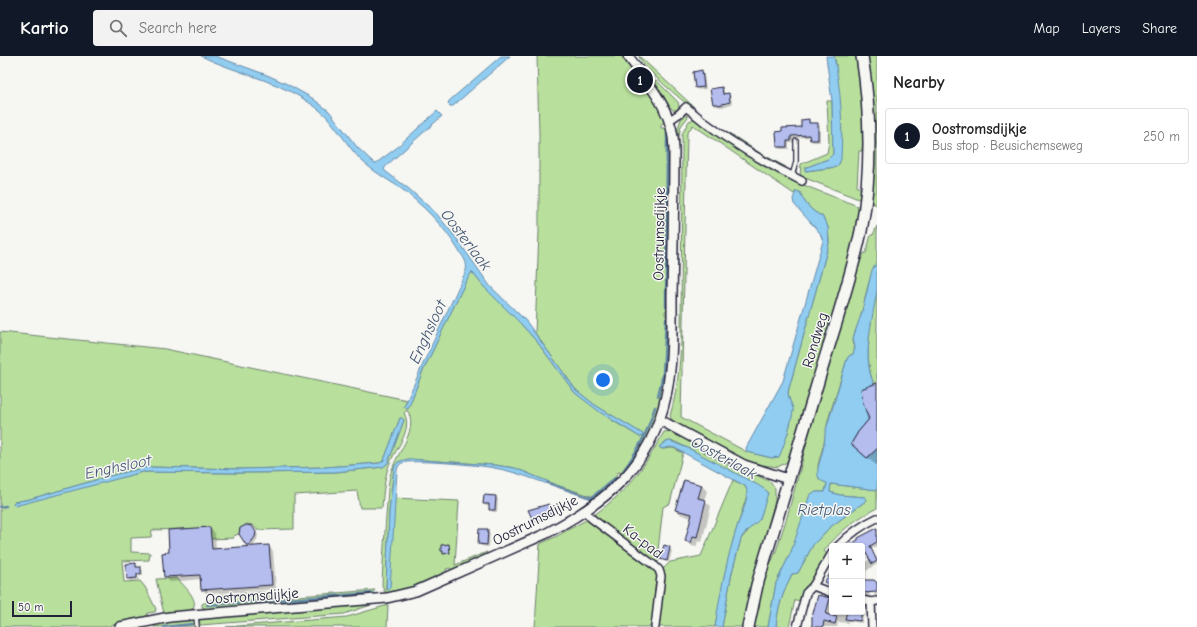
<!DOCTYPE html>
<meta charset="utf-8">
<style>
body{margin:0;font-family:"Comic Neue",sans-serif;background:#f2f2f2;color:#222}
.controls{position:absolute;right:12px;bottom:12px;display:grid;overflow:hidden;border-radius:4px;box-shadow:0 1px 3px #0004}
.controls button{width:36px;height:36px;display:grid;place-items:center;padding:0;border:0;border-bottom:1px solid #e0e0e0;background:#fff;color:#222;font:20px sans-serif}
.scale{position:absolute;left:12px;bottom:10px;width:60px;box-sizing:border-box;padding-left:4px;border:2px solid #22223b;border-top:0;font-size:11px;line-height:14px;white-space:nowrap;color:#22223b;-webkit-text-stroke:3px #f6f6f2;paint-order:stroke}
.you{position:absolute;left:603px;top:324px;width:14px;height:14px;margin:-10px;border:3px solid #fff;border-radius:50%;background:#1a73e8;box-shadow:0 0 0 6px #1a73e833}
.badge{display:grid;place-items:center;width:26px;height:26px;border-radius:50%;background:#111827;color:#fff;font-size:13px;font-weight:700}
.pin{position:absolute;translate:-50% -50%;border:2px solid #fff;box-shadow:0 1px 4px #0006}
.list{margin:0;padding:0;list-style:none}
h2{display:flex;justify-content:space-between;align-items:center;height:52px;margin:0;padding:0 16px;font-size:17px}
h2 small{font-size:13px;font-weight:400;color:#767676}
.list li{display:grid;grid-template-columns:26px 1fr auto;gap:12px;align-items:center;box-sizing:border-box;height:56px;margin:0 8px 8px;padding:0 8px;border:1px solid #e0e0e0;border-radius:4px}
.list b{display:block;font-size:15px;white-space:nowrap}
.list p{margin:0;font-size:13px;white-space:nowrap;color:#767676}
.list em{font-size:13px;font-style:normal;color:#767676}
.icon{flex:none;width:22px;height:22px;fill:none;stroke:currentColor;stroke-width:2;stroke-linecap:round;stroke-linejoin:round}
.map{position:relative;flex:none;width:877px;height:571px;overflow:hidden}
header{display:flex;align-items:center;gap:24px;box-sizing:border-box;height:56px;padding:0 20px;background:#111827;color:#fff}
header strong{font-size:19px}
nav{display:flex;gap:22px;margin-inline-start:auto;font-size:14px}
.search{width:280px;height:36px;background:#f2f2f2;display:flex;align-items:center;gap:10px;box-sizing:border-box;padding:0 14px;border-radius:4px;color:#767676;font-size:15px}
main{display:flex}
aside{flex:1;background:#fff}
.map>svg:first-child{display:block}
.green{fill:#b8e09c;stroke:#6d816c;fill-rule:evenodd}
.water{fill:#90cdf1;stroke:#6489a8}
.shadow{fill:#0003}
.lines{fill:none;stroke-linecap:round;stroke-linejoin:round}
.stream{stroke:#6489a8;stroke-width:2.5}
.building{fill:#b4bdee;stroke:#22223b}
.service-casing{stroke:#22223b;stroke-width:6}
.minor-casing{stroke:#22223b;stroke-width:10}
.tertiary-casing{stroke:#22223b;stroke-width:12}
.secondary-casing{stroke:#22223b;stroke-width:14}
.service{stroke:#f6f6f2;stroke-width:3.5}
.minor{stroke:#f6f6f2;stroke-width:7}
.tertiary{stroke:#f6f6f2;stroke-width:9}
.secondary{stroke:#f6f6f2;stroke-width:11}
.labels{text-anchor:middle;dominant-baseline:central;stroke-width:3;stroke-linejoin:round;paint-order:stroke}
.street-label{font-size:15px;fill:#22223b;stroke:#f6f6f2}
.water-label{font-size:16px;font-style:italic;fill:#435572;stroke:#f6f6f2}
</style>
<header>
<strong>Kartio</strong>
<div class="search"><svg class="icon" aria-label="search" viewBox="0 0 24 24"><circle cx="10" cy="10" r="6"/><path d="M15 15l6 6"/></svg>Search here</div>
<nav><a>Map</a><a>Layers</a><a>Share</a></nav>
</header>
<main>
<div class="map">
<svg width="877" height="571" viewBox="0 0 877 571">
<rect width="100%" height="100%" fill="#f6f6f2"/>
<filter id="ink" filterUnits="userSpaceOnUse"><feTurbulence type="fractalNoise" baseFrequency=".025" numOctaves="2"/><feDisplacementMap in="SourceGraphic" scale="8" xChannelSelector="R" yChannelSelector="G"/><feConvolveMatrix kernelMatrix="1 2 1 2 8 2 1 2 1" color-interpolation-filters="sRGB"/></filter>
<g filter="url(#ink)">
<g class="green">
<path d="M537,0H624L628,5L626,7L644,30L646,29L652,38L667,67L661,68V72H669L670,89L668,255H665V259L668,260C668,272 668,284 668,297C666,339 651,384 624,417L618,416L616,419L617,425L574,458L572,457L594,441L556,429L515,412L494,409L409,403L398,406L394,412L389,456L386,534L392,442L459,445L455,509L487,496L485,501L453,515L450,512L446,513L447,518L420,529L388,537L384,535L382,529C383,501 385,474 387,447C388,435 388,422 393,411C399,394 419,372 407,354L404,357C414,375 393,395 388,412C384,425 383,439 382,452H360L357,435L294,439V473L257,474L253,469L247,468L240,473L239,478L233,480L234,482L210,483L209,472L152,474L151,481L131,482V496L150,497L149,504L122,505L124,526L140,525L145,531L156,553L155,556L148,557L146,561L104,571H0V276L165,293L407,344L404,351L408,353L422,317L466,225L472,216L484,231L521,268L538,287L575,337L613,365L640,381L643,378L595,349L576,334L535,277L539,176V77ZM400,362L404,364L388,407L383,411L336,416L239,417L143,416L13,448L14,446L30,443L113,419L148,411L241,413L325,411L380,407L384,404Z"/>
<path d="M639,0L694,51L693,53C683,45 640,10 639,0Z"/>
<polygon points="834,0 858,0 865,68 862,95 859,95 857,131 861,132 861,144 800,120 801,108 827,97 829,86 827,45 832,45 833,98 828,103 805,112 806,115 836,111 839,108 836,8"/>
<polygon points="866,0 877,0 877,149 870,146"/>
<polygon points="656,24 678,46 679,50 677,54 673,54 671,52 653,27"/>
<polygon points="686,59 688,60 688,61 681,70 679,80 677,284 674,324 668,353 675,311 676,284 678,72 681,63"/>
<path d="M694,63L696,64C727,87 758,107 792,124C814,134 838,142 860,151L854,186L810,337L787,406L778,411L755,408L745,405L679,369L672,364L670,360C677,335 680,310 681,284L682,78L689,65ZM693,69L794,138L796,135L800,136C804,147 812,156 822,160L828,171L829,187L788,336V340L793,354L788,377L772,402L747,396L681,361L687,77Z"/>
<polygon points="729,77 760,97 786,111 783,112 774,108 729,81"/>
<path d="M877,170V207C868,221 865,245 860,263C858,269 854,277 853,283C853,290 856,290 853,298L849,300L847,303L828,364L824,387L818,409L819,423L827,427L825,436H816L791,496L776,527L768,571H753L762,529L776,495L787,461L802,406L814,355L853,222L864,197H866L871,179H873Z"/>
<path d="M877,233V327L874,328C862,303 872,260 877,233Z"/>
<path d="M672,375L699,389L700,394L737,414L739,411L769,425L775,432V445L756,513L745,571H722L732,516L741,483L748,475L757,429L690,393L675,386L670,385L665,386L660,390V392L663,393L673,392L683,397L670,447L663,451L657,503H659L657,508L594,461V459C630,433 643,413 664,376Z"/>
<path d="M733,424L745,430L748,436L734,481L726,513L715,571H659C661,552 661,533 662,514L670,506L701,500Z"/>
<path d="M831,428L877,434V452C855,463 839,476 824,495L828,499L811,527L805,531L801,545L795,544L789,571H776C777,553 784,534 792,518L798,517L813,489L829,472L867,444L865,441L840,439L830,436Z"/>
<polygon points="588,463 656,514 658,520 653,571 535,571 540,488 557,480"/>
<path d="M177,522C182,528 201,545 192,553C187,557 170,558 164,558L156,523Z"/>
<polygon points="375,534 370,540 208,553 202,551 202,548 222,539 263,536 272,542"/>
<polygon points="380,546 344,558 200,569 199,563 202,561"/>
<polygon points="388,549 387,571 226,571 347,561"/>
<polygon points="192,562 195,564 195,570 154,571 155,567"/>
</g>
<g class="water">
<path d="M201,0H215L267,19L287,28L312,42L329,55L357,91L375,108L395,93L437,55L442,60L387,109L384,113L385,115L409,133L436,157L457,183L490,230L526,265L576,334L595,349L643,378V380L640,381L601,357L575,337L538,287L521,268L484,231L472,216L466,225L422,317L408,353L404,351L423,308L465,217C469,208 464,202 459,195C444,170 422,148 399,131C386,123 373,115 362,105C348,91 339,74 326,60C319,53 310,47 302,42C271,23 234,16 201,0Z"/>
<polygon points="501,0 510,0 453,50 450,50 448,48 449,45"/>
<path d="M826,0H834C841,33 843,69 841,103L839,108L836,111L805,115V112L828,103L833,98L832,45Z"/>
<path d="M796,135L800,136C804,147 812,156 822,160L828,171L829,187L788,336C788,342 791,346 793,352C794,360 783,393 779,401L772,402L747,396L746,392L783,325L823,185L820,177L794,148L793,143Z"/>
<path d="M877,207C877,216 877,225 877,234C873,263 861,301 874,328L861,333L868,364L858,376L851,388L867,402L877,393V434L831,428L830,436L840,439L865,441L867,444L829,472L813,489L798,517L792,518C784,534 777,553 776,571H768L776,527L791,496L810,438L816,436H825L827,427C811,424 820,407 822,397C824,390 825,384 825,377L847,303L849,300L853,298L855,292L853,282L862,256L872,214Z"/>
<polygon points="400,362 402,362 404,364 388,407 383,411 336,416 239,417 143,416 15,450 13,448 14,446 30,443 113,419 148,411 241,413 325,411 380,407 384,404"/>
<path d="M670,385L690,393L758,429L767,435L768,437L760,463L744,478L741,483L732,516L722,571H715C720,537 727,501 738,468C741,459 751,438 745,430L675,392L670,391L662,393L659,391L665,386Z"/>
<path d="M409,403L494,409L515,412L549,426L548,428C530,422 513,415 494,412C482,409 410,403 402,407C399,408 398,411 397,414L390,533L386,534L389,456L394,412C396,405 403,404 409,403Z"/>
</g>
<g class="shadow">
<polygon points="702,16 704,18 706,33 699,34 696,32"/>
<polygon points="722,32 724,35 725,39 729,38 731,41 732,48 722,51 716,50 713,48"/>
<polygon points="809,64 811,68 817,68 820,70 820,86 813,86 811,84 811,81 793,82 793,87 789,87 789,93 780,93 778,91 777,77 802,72"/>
<polygon points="877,328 877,408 876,409 860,396 870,363"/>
<polygon points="702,430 707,435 704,445 711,450 702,486 698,485 696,491 692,490 686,485 692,462 682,459 676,454"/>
<polygon points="496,441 498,443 497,456 493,456 490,453 490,450 486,450 484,447"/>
<polygon points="549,449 555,459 537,467 535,465"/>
<polygon points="253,471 258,479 257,484 252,492 269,490 273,495 276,533 207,538 202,533 201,523 170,526 165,521 170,497 210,472 215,477 216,494 250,492 247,489"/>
<polygon points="877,473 877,490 862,498 862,490 851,490"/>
<polygon points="487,474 490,477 489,491 481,490 479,488"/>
<polygon points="664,491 670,492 672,495 669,506 664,505 661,502"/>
<polygon points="877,501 877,508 866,515 865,525 872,527 869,542 864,539 864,531 862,531 862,507"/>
<polygon points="135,508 138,512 140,512 143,514 143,520 138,520 139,524 130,525 128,522"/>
<polygon points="872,525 877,525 877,542 875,540"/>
<polygon points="819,540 832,544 832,556 862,556 862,554 864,556 862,567 848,565 848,567 838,566 837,571 811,571 813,561"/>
</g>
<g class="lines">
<g class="stream">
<polyline points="666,250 667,76"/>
<polyline points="658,340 663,318 666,263"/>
<path d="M623,415C639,393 647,377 655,351"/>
<polyline points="548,427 591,442 615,422"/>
<polyline points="0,451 6,450"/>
<polyline points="207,549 372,537"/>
<polyline points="164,571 192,568"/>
</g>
</g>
<g class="building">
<polygon points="702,14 704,31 695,32 693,16"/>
<polygon points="722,31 723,38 729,37 730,46 719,49 718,48 713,48 710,33"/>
<polygon points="809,63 809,67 818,67 818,84 810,84 809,79 791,80 791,85 787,85 787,91 777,91 776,76 782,75 782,72 801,71 801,64"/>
<polygon points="877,327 877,393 867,402 851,388 858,376 869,363 863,347 861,333"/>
<polygon points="684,424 702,429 698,442 706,444 697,481 693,480 691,487 685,485 692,458 675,454"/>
<polygon points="484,439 496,440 495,454 489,454 489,448 483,448"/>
<polygon points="549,448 553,456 534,466 528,454"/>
<polygon points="246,469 252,470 256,476 255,481 249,489 246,489 239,478 240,472"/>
<polygon points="210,471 212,493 269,489 272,529 201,534 200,519 164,521 162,497 169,496 168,474"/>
<polygon points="877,472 877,486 870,490 877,505 872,508 862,490 847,490 858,484 858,482"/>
<polygon points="479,473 488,473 487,489 478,488"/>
<polygon points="449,488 450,497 443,498 443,495 441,495 441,489"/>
<polygon points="664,489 670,491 667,505 660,503"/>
<polygon points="136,507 136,511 141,511 141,518 137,518 137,522 127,523 126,508"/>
<polygon points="832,515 832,531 824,526"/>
<polygon points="863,524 874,524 877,527 877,536 863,537"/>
<polygon points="818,539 830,542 826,558 837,561 835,568 824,565 823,571 812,571 812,561"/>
<polygon points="847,556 862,556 860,565 845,563"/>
</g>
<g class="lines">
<defs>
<g id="service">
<polyline points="792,120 796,106 796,85"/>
<polyline points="196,559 197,571"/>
</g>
<g id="minor">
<path d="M670,64L680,57L686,51C722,82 759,104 802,125"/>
<polyline points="585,455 591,462 655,510 659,514 661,520 655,571"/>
<path d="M838,490C850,478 862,469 877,462"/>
<polyline points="813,530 832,537"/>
<polyline points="862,544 871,546 877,545"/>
<polyline points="871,546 872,571"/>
<polyline points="797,571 806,537 813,530 832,497"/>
</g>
<g id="tertiary">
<polyline points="660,364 744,409 788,423"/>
<path d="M120,571L170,561L387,542L416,535L545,478C605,447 651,411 666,340C673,307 672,273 672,240C673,192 674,143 674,94C674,55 650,30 628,0"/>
</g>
<path id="secondary" d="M748,571L757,529C777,462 797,396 817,329C832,278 850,227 861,175C872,117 871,58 862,0"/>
</defs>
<use href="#service" class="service-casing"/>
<use href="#minor" class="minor-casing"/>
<use href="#tertiary" class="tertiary-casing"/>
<use href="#secondary" class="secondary-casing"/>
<use href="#service" class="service"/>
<use href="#minor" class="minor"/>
<use href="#tertiary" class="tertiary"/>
<use href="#secondary" class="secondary"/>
</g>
</g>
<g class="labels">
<g class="street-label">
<text transform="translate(659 178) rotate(-89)">Oostrumsdijkje</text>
<text transform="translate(815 284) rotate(-73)">Rondweg</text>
<text transform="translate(535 464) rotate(-27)">Oostrumsdijkje</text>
<text transform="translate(643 485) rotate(38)">Ka-pad</text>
<text transform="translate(252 540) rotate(-4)">Oostromsdijkje</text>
</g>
<g class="water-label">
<text transform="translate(466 184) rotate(53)">Oosterlaak</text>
<text transform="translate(428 276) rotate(-65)">Enghsloot</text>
<text transform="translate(724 402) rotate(29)">Oosterlaak</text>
<text transform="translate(118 411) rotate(-12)">Enghsloot</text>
<text x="824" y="454">Rietplas</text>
</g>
</g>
</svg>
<div class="controls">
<button>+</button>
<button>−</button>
</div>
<div class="scale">50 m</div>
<div class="you"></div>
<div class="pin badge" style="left:640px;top:24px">1</div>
</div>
<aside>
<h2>Nearby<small></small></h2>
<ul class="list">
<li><span class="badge">1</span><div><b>Oostromsdijkje</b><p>Bus stop · Beusichemseweg</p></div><em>250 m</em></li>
</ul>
</aside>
</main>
